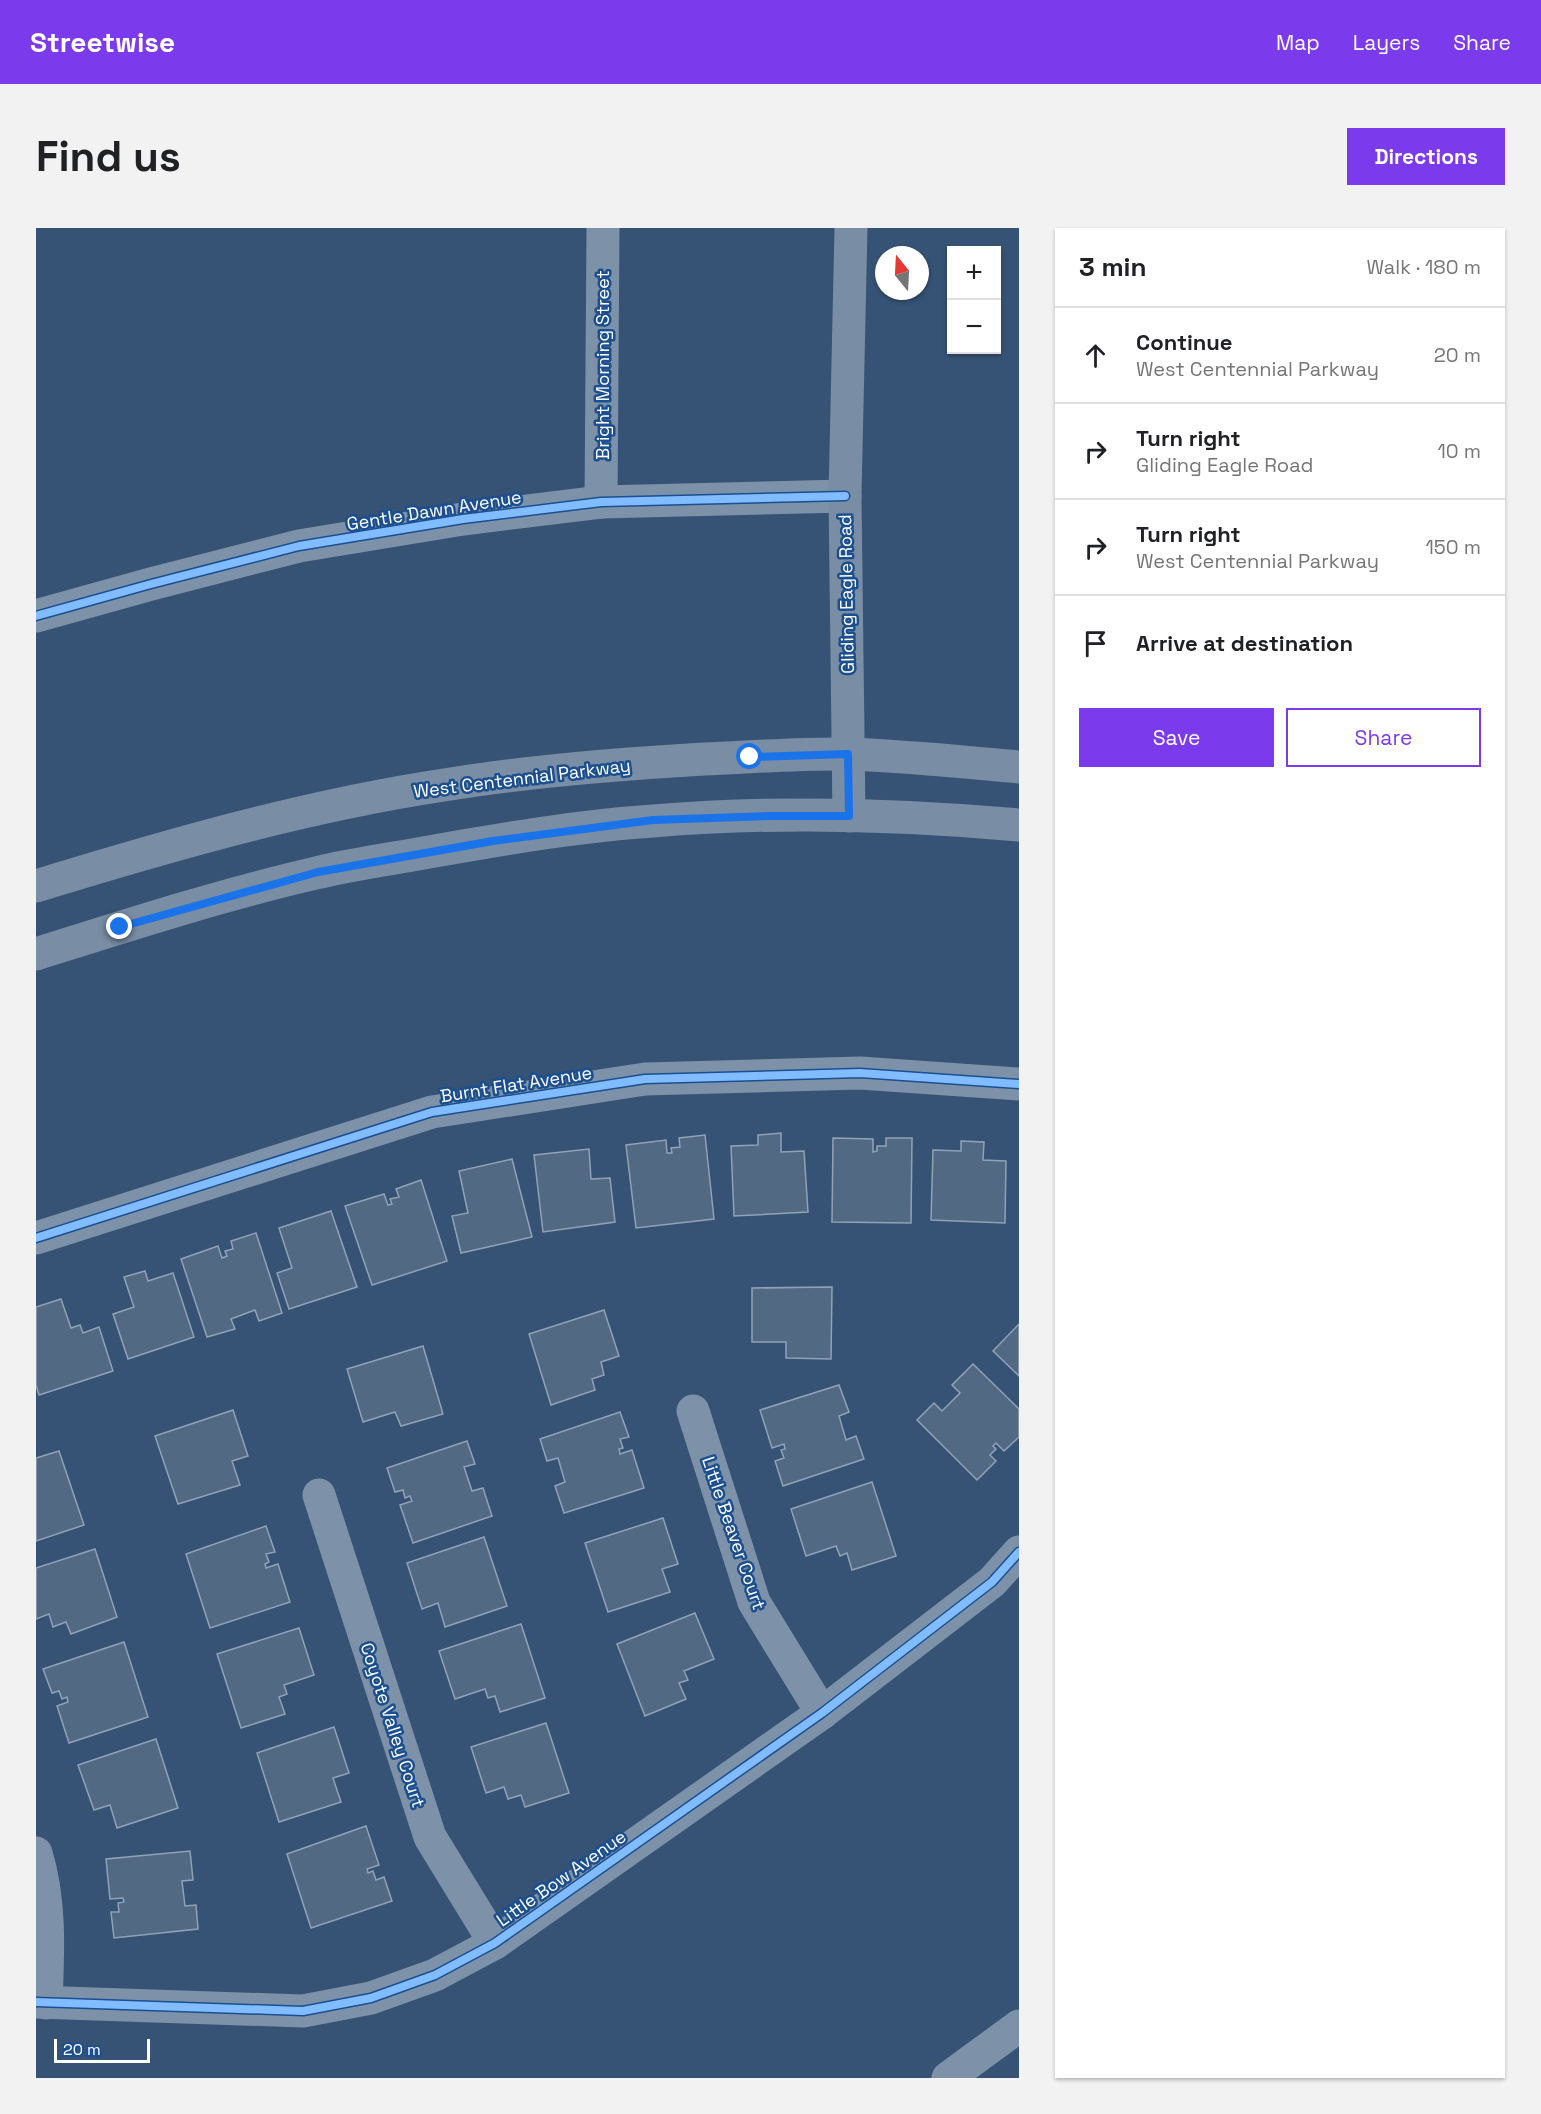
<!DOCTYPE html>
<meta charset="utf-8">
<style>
body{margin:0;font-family:"Space Grotesk",sans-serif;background:#f2f2f2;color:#202124}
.controls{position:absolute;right:18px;top:18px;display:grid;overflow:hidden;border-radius:0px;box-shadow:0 2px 4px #0004}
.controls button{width:54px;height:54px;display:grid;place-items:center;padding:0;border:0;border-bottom:2px solid #e0e0e0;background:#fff;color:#202124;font:30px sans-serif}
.compass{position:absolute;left:839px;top:18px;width:54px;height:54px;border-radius:50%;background:#fff;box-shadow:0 2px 4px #0004;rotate:342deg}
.scale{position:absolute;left:18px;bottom:15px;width:96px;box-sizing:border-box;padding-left:6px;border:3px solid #fff;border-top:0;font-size:16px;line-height:21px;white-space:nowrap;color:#fff;-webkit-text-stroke:4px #1b4f8f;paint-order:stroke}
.stop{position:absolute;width:18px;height:18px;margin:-14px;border:4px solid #1a73e8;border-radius:50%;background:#fff}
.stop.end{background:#1a73e8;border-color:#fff;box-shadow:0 2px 6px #0008}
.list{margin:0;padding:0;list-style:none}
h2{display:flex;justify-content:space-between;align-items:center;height:78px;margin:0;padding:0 24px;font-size:26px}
h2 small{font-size:20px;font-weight:400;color:#757577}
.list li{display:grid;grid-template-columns:39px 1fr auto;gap:18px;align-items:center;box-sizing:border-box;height:96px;padding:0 24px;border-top:2px solid #e0e0e0}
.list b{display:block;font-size:22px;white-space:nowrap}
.list p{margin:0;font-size:20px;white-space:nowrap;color:#757577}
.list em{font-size:20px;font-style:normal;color:#757577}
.actions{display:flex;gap:12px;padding:18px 24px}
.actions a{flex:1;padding:14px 0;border:2px solid #7c3aed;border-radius:0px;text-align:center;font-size:21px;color:#7c3aed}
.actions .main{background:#7c3aed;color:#fff}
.icon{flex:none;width:33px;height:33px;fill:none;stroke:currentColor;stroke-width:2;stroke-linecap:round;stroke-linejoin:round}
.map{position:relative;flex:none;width:983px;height:1850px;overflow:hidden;border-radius:0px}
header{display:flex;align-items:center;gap:36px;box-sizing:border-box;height:84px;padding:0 30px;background:#7c3aed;color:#fff}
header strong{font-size:28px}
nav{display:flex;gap:33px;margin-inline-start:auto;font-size:21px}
.intro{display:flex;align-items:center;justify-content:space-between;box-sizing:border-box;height:144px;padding:0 36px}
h1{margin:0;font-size:42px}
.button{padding:15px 27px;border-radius:0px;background:#7c3aed;color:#fff;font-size:21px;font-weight:700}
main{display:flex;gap:36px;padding:0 36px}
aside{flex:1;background:#fff;border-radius:0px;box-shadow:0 2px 4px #0004}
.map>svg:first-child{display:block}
.building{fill:#526984;stroke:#92a2b6;stroke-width:1.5}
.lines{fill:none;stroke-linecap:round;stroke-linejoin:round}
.street{stroke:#7d92a8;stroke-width:33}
.secondary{stroke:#798da4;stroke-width:33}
.cycleway-casing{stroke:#1b4f8f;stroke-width:11}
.cycleway{stroke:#80bcff;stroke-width:8}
.route{stroke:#1a73e8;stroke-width:8}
.labels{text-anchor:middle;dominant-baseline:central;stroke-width:5;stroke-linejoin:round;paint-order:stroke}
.street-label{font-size:18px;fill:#fff;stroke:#1b4f8f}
</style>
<header>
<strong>Streetwise</strong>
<nav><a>Map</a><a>Layers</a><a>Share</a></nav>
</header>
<div class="intro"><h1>Find us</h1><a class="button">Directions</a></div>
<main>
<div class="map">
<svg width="983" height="1850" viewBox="0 0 983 1850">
<rect width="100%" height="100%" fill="#365274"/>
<g class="building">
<polygon points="745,905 745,924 768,923 772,984 698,988 695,918 722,917 722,907"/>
<polygon points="669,907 678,991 600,1000 590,917 630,912 631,925 636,925 635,920 644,919 643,910"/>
<polygon points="797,910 837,911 837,924 841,923 841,918 850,918 850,910 876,910 875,995 796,994"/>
<polygon points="925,913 948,914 947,932 970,933 969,995 895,992 897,922 925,923"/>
<polygon points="553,921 555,951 574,950 579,994 507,1004 498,927"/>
<polygon points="476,931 496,1009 425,1025 416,988 432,985 423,943"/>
<polygon points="385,952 411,1033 336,1057 309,978 348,966 352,977 356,976 354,971 363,969 360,961"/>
<polygon points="295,983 321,1059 253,1081 241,1045 256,1040 243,1000"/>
<polygon points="220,1005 246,1085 223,1093 219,1082 195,1091 199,1101 171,1109 145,1031 182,1018 186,1030 191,1028 189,1023 197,1021 195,1013"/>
<polygon points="109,1043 112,1053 137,1045 158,1109 92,1131 77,1086 98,1079 88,1049"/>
<polygon points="796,1059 795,1131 750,1130 750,1114 716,1114 716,1060"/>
<polygon points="25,1071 35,1100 44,1097 47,1105 63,1099 77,1143 3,1167 0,1157 0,1079"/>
<polygon points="568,1082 583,1128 565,1134 568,1147 556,1151 559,1162 515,1177 493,1106"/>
<polygon points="983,1096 983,1148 957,1123"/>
<polygon points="387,1118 407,1186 365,1198 359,1184 327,1194 311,1141"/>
<polygon points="937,1136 983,1181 983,1209 968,1223 960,1215 957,1218 960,1221 954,1227 960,1233 941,1252 881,1192 898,1175 906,1183 924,1165 916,1157"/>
<polygon points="803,1157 813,1184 803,1188 810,1212 820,1208 828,1231 747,1258 739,1233 748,1230 745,1222 749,1221 748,1216 736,1220 724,1182"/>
<polygon points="197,1182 212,1228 196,1233 204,1257 142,1276 119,1208"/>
<polygon points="584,1184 593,1209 584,1211 587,1220 583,1221 584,1226 596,1222 608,1260 528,1285 519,1258 529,1254 522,1230 511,1233 504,1211"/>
<polygon points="431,1213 439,1236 428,1239 436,1263 447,1260 456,1288 377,1315 364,1277 376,1273 374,1268 369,1270 367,1262 359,1264 351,1240"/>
<polygon points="23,1223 48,1297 0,1313 0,1230"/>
<polygon points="836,1254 860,1328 816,1342 811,1325 804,1328 800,1318 770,1328 755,1281"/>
<polygon points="627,1290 642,1336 626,1341 634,1364 572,1384 549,1315"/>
<polygon points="230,1298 239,1324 230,1326 233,1334 229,1336 230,1340 242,1336 254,1374 174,1400 150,1326"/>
<polygon points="448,1309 471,1378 409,1399 402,1375 386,1381 371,1335"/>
<polygon points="59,1321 81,1389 35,1406 30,1394 17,1399 13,1386 0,1391 0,1340"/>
<polygon points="659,1385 678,1431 648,1443 652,1452 643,1455 650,1471 609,1488 581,1416"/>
<polygon points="485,1396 509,1470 464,1484 459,1468 452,1470 449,1461 419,1471 403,1423"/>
<polygon points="263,1400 278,1447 248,1457 251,1466 243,1469 249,1486 205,1500 181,1426"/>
<polygon points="88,1414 112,1489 33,1515 21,1478 32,1474 31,1469 26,1471 23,1463 16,1465 7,1441"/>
<polygon points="510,1495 533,1565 489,1579 485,1567 472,1571 468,1559 450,1565 435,1519"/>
<polygon points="298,1499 313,1545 297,1550 305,1574 243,1594 221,1525"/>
<polygon points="120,1511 142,1580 81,1600 74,1577 58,1582 42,1537"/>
<polygon points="330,1598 343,1637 331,1641 332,1645 337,1643 340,1652 348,1649 356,1673 275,1700 251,1626"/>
<polygon points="154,1623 157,1652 146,1653 149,1678 160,1677 162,1701 78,1710 75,1684 83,1684 82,1675 88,1674 87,1670 74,1671 70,1631"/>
</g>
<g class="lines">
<g class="street">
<polyline points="565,274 567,0"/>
<polyline points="0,388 115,356 263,318 427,291 565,274 809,268"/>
<polyline points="0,1010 396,884 609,851 824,845 983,856"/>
<polyline points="657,1183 718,1374 786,1485"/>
<polyline points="283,1267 394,1609 459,1715"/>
<path d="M0,1625C15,1674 12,1724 10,1775"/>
<polyline points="0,1774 267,1783 335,1770 399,1747 459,1715 786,1485 956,1354 983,1324"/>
<polyline points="912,1850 983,1798"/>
</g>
<g class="secondary">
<polyline points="813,588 809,268 815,0"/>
<path d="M0,658C134,617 269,578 408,557C494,543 581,536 668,531C716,529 765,525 813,526C870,528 927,534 983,539"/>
<path d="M0,726C92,697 185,667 280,645C317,636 355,631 393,624C467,611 542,598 617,593C738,583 862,586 983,597"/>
</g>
<defs>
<g id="cycleway">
<polyline points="0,388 115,356 263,318 427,291 565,274 809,268"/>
<polyline points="0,1010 396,884 609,851 824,845 983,856"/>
<polyline points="0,1774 267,1783 335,1770 399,1747 459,1715 786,1485 956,1354 983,1324"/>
</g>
</defs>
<use href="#cycleway" class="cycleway-casing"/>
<use href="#cycleway" class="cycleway"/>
</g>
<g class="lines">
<polyline class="route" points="84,699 282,644 457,613 617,592 733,588 813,588 812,526 714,529"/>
</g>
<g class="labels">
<g class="street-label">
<text transform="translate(566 137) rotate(-90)">Bright Morning Street</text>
<text transform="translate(398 282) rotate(-9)">Gentle Dawn Avenue</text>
<text transform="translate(810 366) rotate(-91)">Gliding Eagle Road</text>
<text transform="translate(486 550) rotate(-7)">West Centennial Parkway</text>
<text transform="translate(480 856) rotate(-9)">Burnt Flat Avenue</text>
<text transform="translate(698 1305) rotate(71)">Little Beaver Court</text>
<text transform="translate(357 1497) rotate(72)">Coyote Valley Court</text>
<text transform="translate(525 1650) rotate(-35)">Little Bow Avenue</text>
</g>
</g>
</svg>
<div class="controls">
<button>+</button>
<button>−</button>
</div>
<svg class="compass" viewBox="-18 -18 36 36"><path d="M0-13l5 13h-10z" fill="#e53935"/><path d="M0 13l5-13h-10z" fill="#757577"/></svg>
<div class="scale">20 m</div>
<div class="stop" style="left:714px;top:529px"></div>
<div class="stop end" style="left:84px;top:699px"></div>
</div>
<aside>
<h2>3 min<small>Walk · 180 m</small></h2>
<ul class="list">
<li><svg class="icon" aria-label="ahead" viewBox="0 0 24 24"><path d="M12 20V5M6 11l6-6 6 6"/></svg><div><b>Continue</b><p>West Centennial Parkway</p></div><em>20 m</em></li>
<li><svg class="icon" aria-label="right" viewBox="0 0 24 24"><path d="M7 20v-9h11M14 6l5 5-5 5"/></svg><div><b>Turn right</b><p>Gliding Eagle Road</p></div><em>10 m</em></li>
<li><svg class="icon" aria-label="right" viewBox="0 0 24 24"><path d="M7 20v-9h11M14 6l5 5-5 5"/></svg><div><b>Turn right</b><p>West Centennial Parkway</p></div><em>150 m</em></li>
<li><svg class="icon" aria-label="arrive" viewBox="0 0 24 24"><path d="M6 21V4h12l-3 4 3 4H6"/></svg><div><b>Arrive at destination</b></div></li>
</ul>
<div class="actions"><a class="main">Save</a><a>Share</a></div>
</aside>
</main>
